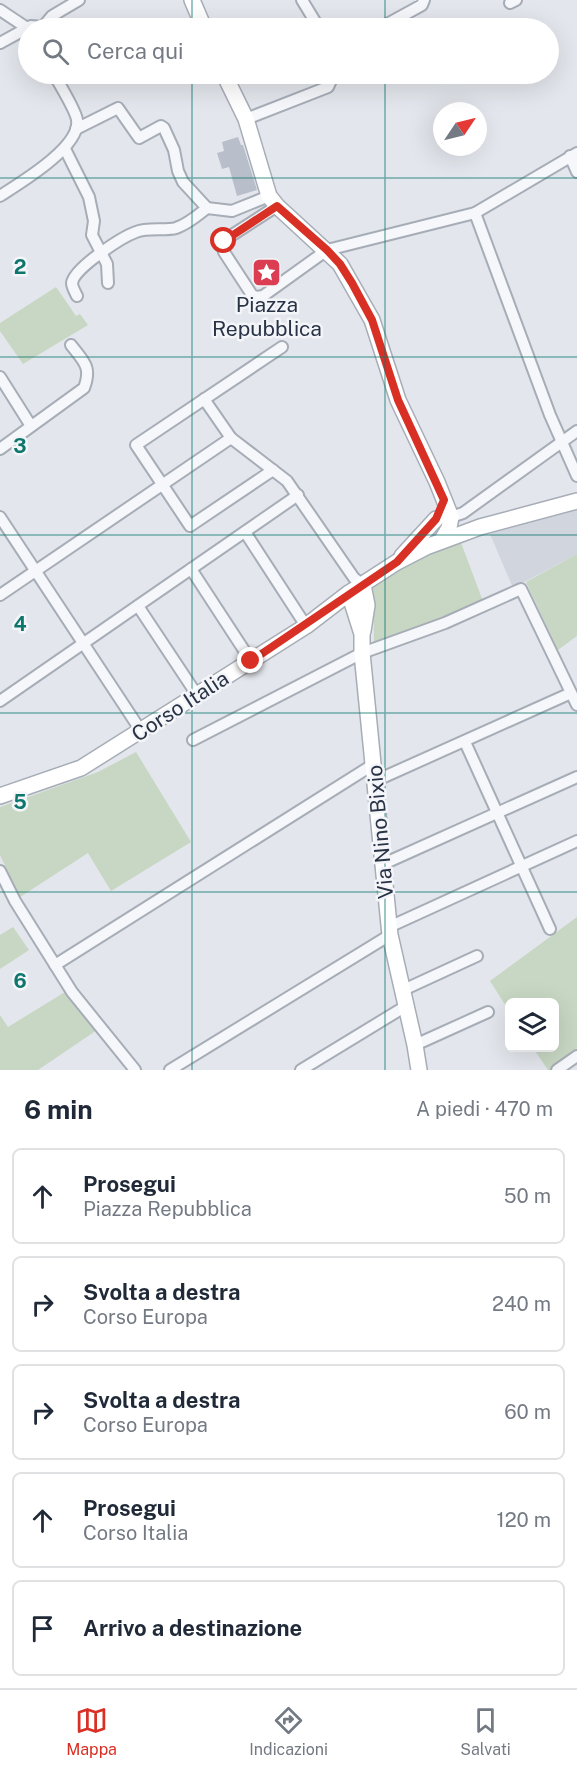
<!DOCTYPE html>
<html lang="it">
<meta charset="utf-8">
<style>
body{margin:0;font-family:"Public Sans",sans-serif;background:#f2f2f3;color:#1f2937}
.controls{position:absolute;right:18px;bottom:18px;display:grid;overflow:hidden;border-radius:9px;box-shadow:0 6px 24px #0002}
.controls button{width:54px;height:54px;display:grid;place-items:center;padding:0;border:0;border-bottom:2px solid #e0e1e3;background:#fff;color:#1f2937;font:30px sans-serif}
.compass{position:absolute;left:433px;top:102px;width:54px;height:54px;border-radius:50%;background:#fff;box-shadow:0 6px 24px #0002;rotate:55deg}
.stop{position:absolute;width:18px;height:18px;margin:-14px;border:4px solid #d93025;border-radius:50%;background:#fff}
.stop.end{background:#d93025;border-color:#fff;box-shadow:0 2px 6px #0008}
.list{margin:0;padding:0;list-style:none}
h2{display:flex;justify-content:space-between;align-items:center;height:78px;margin:0;padding:0 24px;font-size:26px}
h2 small{font-size:20px;font-weight:400;color:#747a83}
.list li{display:grid;grid-template-columns:39px 1fr auto;gap:18px;align-items:center;box-sizing:border-box;height:96px;margin:0 12px 12px;padding:0 12px;border:2px solid #e0e1e3;border-radius:9px}
.list b{display:block;font-size:22px;white-space:nowrap}
.list p{margin:0;font-size:20px;white-space:nowrap;color:#747a83}
.list em{font-size:20px;font-style:normal;color:#747a83}
.icon{flex:none;width:33px;height:33px;fill:none;stroke:currentColor;stroke-width:2;stroke-linecap:round;stroke-linejoin:round}
.map{position:relative;flex:none;width:577px;height:1070px;overflow:hidden}
.search{position:absolute;background:#fff;box-shadow:0 6px 24px #0002;left:18px;right:18px;top:18px;height:66px;display:flex;align-items:center;gap:15px;box-sizing:border-box;padding:0 21px;border-radius:33px;color:#747a83;font-size:22px}
.sheet{height:618px;background:#fff}
nav{display:flex;justify-content:space-around;align-items:center;box-sizing:border-box;height:84px;border-top:2px solid #e0e1e3;background:#fff;font-size:16px;color:#747a83}
nav a{display:grid;justify-items:center;gap:3px}
nav .on{color:#d93025}
.map>svg:first-child{display:block}
.built{fill:#d0d5de}
.green{fill:#c7d7c3}
.building{fill:#b9bfca}
.lines{fill:none;stroke-linecap:round;stroke-linejoin:round}
.street-casing{stroke:#a7adb7;stroke-width:14}
.secondary-casing{stroke:#a7adb7;stroke-width:18}
.street{stroke:#f6f7fa;stroke-width:10}
.secondary{stroke:#fff;stroke-width:15}
.route{stroke:#d93025;stroke-width:8}
.grid{fill:none;stroke:#0f766e;stroke-width:1.5;stroke-opacity:0.55}
.labels{text-anchor:middle;dominant-baseline:central;stroke-width:5;stroke-linejoin:round;paint-order:stroke}
.poi-label{font-size:21px;fill:#293346;stroke:#f3f5f9}
.street-label{font-size:21px;fill:#293346;stroke:#f3f5f9}
.grid-label{font-size:20px;text-anchor:middle;font-weight:bold;fill:#0f766e;stroke:#f3f5f9;stroke-width:5;stroke-linejoin:round;paint-order:stroke}
</style>
<div class="map">
<svg width="577" height="1070" viewBox="0 0 577 1070">
<rect width="100%" height="100%" fill="#e3e6ec"/>
<polygon class="built" points="577,508 577,554 513,588 490,534"/>
<g class="green">
<polygon points="56,287 76,316 80,314 88,325 23,364 0,331 0,323"/>
<polygon points="460,540 484,604 387,639 374,642 373,581 397,566"/>
<polygon points="577,554 577,636 558,650 526,582"/>
<polygon points="136,752 191,842 111,891 88,853 20,897 0,855 0,807 98,772"/>
<polygon points="577,917 577,1053 553,1070 548,1070 533,1048 554,1048 554,1002 510,1002 509,1011 490,981"/>
<polygon points="13,927 29,950 0,969 0,935"/>
<polygon points="65,992 97,1030 38,1070 0,1070 0,1015 8,1027"/>
</g>
<polygon class="building" points="238,137 241,145 243,145 257,190 237,196 229,167 222,169 217,153 224,151 222,142"/>
<g class="lines">
<defs>
<g id="street">
<polyline points="302,0 319,28"/>
<polyline points="510,3 516,0"/>
<polyline points="0,10 27,28"/>
<polyline points="42,28 52,16 79,0"/>
<polyline points="380,28 422,5 424,0"/>
<polyline points="0,43 31,26 42,27"/>
<polyline points="246,119 328,87 334,74"/>
<polyline points="76,129 118,108 139,138 161,126 164,128 174,150 178,171 183,182 207,208 232,211 269,196"/>
<polyline points="65,149 89,197 94,221 92,235 107,264 108,283"/>
<polyline points="570,156 577,172"/>
<path d="M0,196C20,183 81,147 77,120C76,110 59,84 54,74"/>
<polyline points="277,206 226,239 222,244 224,252 252,295 256,297 263,296 327,250 475,213 577,153"/>
<polyline points="475,213 550,415 577,476"/>
<path d="M77,296C75,292 72,287 72,283C74,268 122,237 136,232C147,227 166,231 176,228C188,224 198,215 207,208"/>
<polyline points="0,377 31,426"/>
<polyline points="204,399 231,438 287,481 354,578 363,585"/>
<path d="M0,449L84,388C92,367 84,362 71,345"/>
<polyline points="273,470 190,526 136,445 282,347"/>
<polyline points="0,517 141,731"/>
<polyline points="451,517 463,513 577,431"/>
<polyline points="245,532 306,626"/>
<polyline points="191,569 251,661"/>
<polyline points="0,595 231,438"/>
<polyline points="138,606 197,695"/>
<polyline points="0,701 298,495"/>
<polyline points="193,740 362,653 445,623 521,589 577,705"/>
<polyline points="465,742 550,929"/>
<polyline points="375,781 571,693"/>
<polyline points="381,865 577,777"/>
<polyline points="0,871 15,901 72,992 135,1070"/>
<polyline points="389,927 577,841"/>
<polyline points="55,965 374,764"/>
<polyline points="401,991 477,956"/>
<polyline points="415,1045 488,1012"/>
<polyline points="170,1070 390,935"/>
<polyline points="301,1070 406,1006"/>
<polyline points="557,1070 577,1056"/>
</g>
<g id="secondary">
<polyline points="192,0 204,28"/>
<polyline points="224,74 246,119 269,196 277,206 340,264 372,320 398,400 437,482 451,517 449,528 442,540"/>
<polyline points="402,556 436,519"/>
<polyline points="363,585 367,605 363,631"/>
<polyline points="349,593 362,634 362,653 390,935 415,1045 419,1070"/>
<polyline points="0,796 81,768 306,626 349,593 397,562 426,547 480,527 577,501"/>
</g>
</defs>
<use href="#street" class="street-casing"/>
<use href="#secondary" class="secondary-casing"/>
<use href="#street" class="street"/>
<use href="#secondary" class="secondary"/>
</g>
<g class="lines">
<polyline class="route" points="224,241 277,206 327,250 340,264 352,283 372,320 398,400 444,500 436,519 397,562 251,661"/>
</g>
<path class="grid" d="M192,0V28M385,0V28M192,74V1070M385,74V1070M0,178H577M0,357H577M0,535H577M0,713H577M0,892H577"/>
<defs>
<symbol id="sight-square" viewBox="-11 -11 22 22"><rect x="-9" y="-9" width="18" height="18" rx="4" fill="#db3e52" stroke="#f3f5f9"/><path d="M0-6L1.8-2.2L6-1.7L2.9 1.2L3.7 5.4L0 3.3L-3.7 5.4L-2.9 1.2L-6-1.7L-1.8-2.2Z" fill="#fff"/></symbol>
</defs>
<g fill-rule="evenodd">
<use href="#sight-square" x="250" y="256" width="33" height="33"/>
</g>
<g class="labels">
<g class="poi-label">
<text x="267" y="304">Piazza<tspan x="267" dy="24">Repubblica</tspan></text>
</g>
<g class="street-label">
<text transform="translate(180 706) rotate(-33)">Corso Italia</text>
<text transform="translate(380 832) rotate(-95)">Via Nino Bixio</text>
</g>
</g>
<g class="grid-label">
<text x="20" y="274">2</text>
<text x="20" y="453">3</text>
<text x="20" y="631">4</text>
<text x="20" y="809">5</text>
<text x="20" y="988">6</text>
</g>
</svg>
<div class="controls">
<button><svg class="icon" aria-label="layers" viewBox="0 0 24 24"><path d="M12 4l9 5-9 5-9-5zM3 14l9 5 9-5"/></svg></button>
</div>
<svg class="compass" viewBox="-18 -18 36 36"><path d="M0-13l5 13h-10z" fill="#e53935"/><path d="M0 13l5-13h-10z" fill="#747a83"/></svg>
<div class="stop" style="left:224px;top:241px"></div>
<div class="stop end" style="left:251px;top:661px"></div>
<div class="search"><svg class="icon" aria-label="search" viewBox="0 0 24 24"><circle cx="10" cy="10" r="6"/><path d="M15 15l6 6"/></svg>Cerca qui</div>
</div>
<section class="sheet">
<h2>6 min<small>A piedi · 470 m</small></h2>
<ul class="list">
<li><svg class="icon" aria-label="ahead" viewBox="0 0 24 24"><path d="M12 20V5M6 11l6-6 6 6"/></svg><div><b>Prosegui</b><p>Piazza Repubblica</p></div><em>50 m</em></li>
<li><svg class="icon" aria-label="right" viewBox="0 0 24 24"><path d="M7 20v-9h11M14 6l5 5-5 5"/></svg><div><b>Svolta a destra</b><p>Corso Europa</p></div><em>240 m</em></li>
<li><svg class="icon" aria-label="right" viewBox="0 0 24 24"><path d="M7 20v-9h11M14 6l5 5-5 5"/></svg><div><b>Svolta a destra</b><p>Corso Europa</p></div><em>60 m</em></li>
<li><svg class="icon" aria-label="ahead" viewBox="0 0 24 24"><path d="M12 20V5M6 11l6-6 6 6"/></svg><div><b>Prosegui</b><p>Corso Italia</p></div><em>120 m</em></li>
<li><svg class="icon" aria-label="arrive" viewBox="0 0 24 24"><path d="M6 21V4h12l-3 4 3 4H6"/></svg><div><b>Arrivo a destinazione</b></div></li>
</ul>
</section>
<nav>
<a class="on"><svg class="icon" aria-label="map" viewBox="0 0 24 24"><path d="M3 6l6-2 6 2 6-2v14l-6 2-6-2-6 2zM9 4v14M15 6v14"/></svg>Mappa</a>
<a><svg class="icon" aria-label="directions" viewBox="0 0 24 24"><path d="M12 3l9 9-9 9-9-9zM9 14v-3h6M13 9l2 2-2 2"/></svg>Indicazioni</a>
<a><svg class="icon" aria-label="saved" viewBox="0 0 24 24"><path d="M7 4h10v16l-5-4-5 4z"/></svg>Salvati</a>
</nav>
